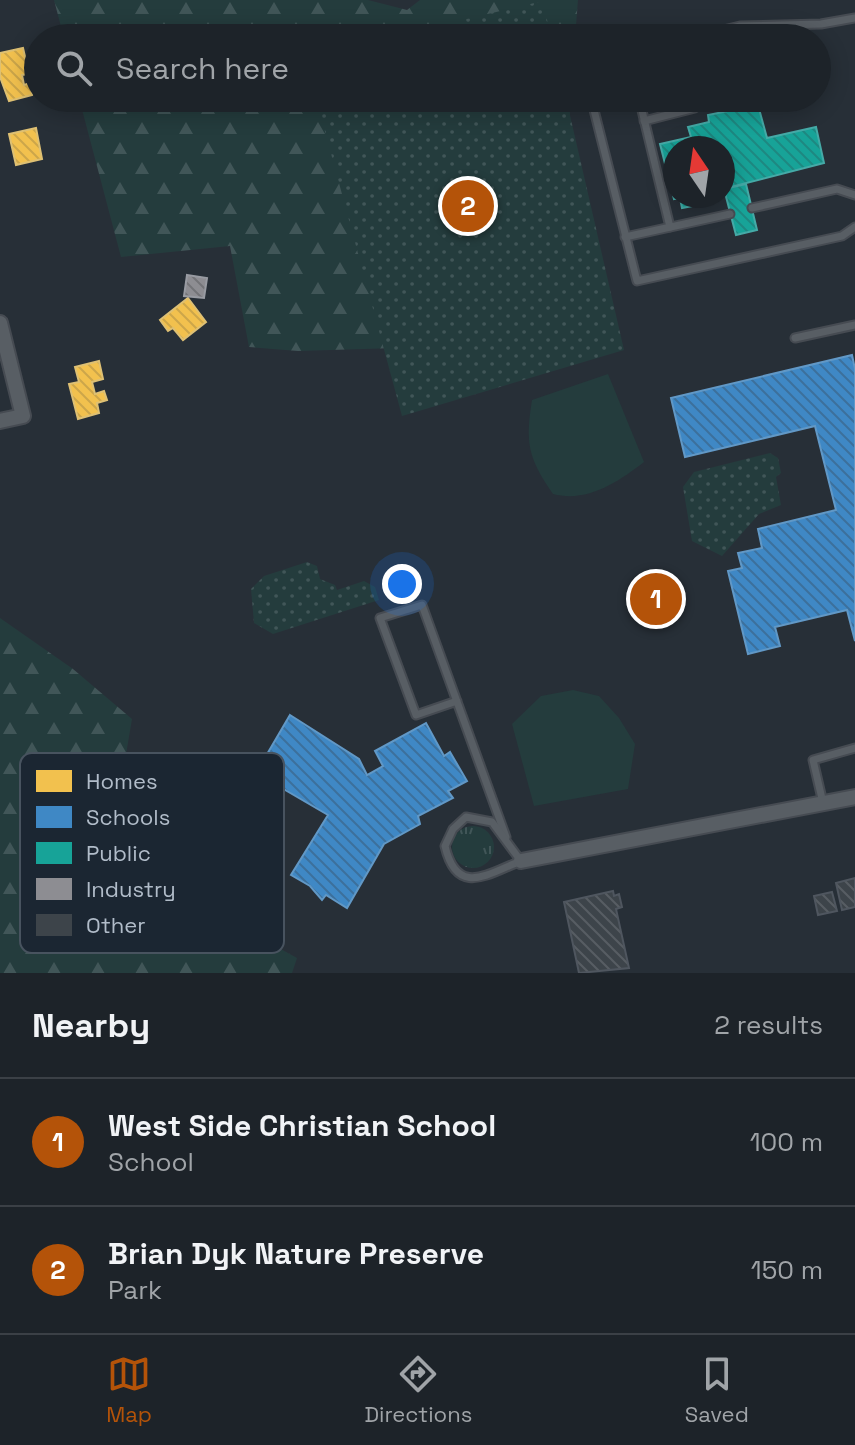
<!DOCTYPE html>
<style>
body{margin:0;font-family:"Space Grotesk",sans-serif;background:#2a2f35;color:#f1f3f6}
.compass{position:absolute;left:663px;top:136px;width:72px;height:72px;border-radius:50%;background:#1d2329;box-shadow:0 4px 20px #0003;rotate:347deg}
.you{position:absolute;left:402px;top:584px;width:28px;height:28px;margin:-20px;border:6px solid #fff;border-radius:50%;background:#1a73e8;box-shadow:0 0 0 12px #1a73e833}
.badge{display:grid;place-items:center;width:52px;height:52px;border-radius:50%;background:#b45309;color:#fff;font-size:26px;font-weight:700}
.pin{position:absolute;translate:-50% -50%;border:4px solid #fff;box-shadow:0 2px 8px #0006}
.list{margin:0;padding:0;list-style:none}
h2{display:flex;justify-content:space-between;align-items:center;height:104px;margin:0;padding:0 32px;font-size:34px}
h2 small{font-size:26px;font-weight:400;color:#a0a4a8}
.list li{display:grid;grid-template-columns:52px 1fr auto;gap:24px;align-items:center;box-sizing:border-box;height:128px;padding:0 32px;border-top:2px solid #3b4046}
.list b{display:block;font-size:30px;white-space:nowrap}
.list p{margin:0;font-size:26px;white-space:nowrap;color:#a0a4a8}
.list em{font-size:26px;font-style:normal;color:#a0a4a8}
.icon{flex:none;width:44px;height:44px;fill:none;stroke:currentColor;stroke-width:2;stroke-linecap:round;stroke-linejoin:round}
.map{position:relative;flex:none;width:855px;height:973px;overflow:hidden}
.search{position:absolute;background:#1d2329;box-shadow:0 4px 20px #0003;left:24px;right:24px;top:24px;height:88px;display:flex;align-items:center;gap:20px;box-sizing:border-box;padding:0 28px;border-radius:44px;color:#a0a4a8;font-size:30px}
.sheet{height:360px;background:#1d2329}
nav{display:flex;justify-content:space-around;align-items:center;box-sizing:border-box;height:112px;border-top:2px solid #3b4046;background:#1d2329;font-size:22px;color:#a0a4a8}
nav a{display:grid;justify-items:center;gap:4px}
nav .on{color:#b45309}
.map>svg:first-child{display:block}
.grass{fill:url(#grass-tufts)}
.forest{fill:url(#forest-firs)}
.park{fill:url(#park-dots)}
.pitch{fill:#243c3d}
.homes{fill:url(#homes-back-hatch);stroke:#dec073;stroke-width:2}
.schools{fill:url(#schools-back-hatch);stroke:#6198c6;stroke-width:2}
.public{fill:url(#public-back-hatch);stroke:#45aaa7;stroke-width:2}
.industry{fill:url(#industry-back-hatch);stroke:#989ba2;stroke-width:2}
.building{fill:url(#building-back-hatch);stroke:#4f565f;stroke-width:2}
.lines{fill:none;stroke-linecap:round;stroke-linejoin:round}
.service-casing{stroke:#464b52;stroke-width:11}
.minor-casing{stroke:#464b52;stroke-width:18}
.service{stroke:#585e64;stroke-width:7}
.minor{stroke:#585e64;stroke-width:14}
.key{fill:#1b2632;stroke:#48535f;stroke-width:2}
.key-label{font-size:22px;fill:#b1bcc9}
</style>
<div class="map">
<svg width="855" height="973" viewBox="0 0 855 973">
<defs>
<pattern id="grass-tufts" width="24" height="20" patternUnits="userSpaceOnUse" patternTransform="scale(2)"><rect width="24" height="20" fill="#243c3d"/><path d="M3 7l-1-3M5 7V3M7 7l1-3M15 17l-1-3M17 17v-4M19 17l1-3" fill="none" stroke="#415658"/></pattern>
<pattern id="forest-firs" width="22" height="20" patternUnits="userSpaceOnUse" patternTransform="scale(2)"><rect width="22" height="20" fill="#243c3d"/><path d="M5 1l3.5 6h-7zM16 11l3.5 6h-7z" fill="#415658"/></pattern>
<pattern id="park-dots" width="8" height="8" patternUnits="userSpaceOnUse" patternTransform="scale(2)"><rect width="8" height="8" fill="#243c3d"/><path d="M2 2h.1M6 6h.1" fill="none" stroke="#415658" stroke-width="1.8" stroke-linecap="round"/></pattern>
<pattern id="homes-back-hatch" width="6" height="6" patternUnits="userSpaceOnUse" patternTransform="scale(2)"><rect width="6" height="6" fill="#f2c14e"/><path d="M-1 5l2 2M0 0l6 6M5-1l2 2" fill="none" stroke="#cca64a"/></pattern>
<pattern id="schools-back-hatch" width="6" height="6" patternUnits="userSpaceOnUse" patternTransform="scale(2)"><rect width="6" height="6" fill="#3f88c5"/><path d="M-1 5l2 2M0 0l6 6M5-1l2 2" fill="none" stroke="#3c709c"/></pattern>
<pattern id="public-back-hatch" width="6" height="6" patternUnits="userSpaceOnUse" patternTransform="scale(2)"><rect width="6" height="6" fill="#17a398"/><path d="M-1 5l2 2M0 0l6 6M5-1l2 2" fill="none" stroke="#1e8881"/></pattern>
<pattern id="industry-back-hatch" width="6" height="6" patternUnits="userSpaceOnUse" patternTransform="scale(2)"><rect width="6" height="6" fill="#8d8d92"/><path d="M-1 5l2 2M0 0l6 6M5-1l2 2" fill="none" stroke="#737478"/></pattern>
<pattern id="building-back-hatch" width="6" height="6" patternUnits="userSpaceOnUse" patternTransform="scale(2)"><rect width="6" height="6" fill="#3d444a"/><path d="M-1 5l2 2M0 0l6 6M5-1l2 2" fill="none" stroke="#575d63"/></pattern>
</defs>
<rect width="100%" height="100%" fill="#272f37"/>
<circle class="grass" cx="473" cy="847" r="21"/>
<g class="forest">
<polygon points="54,0 368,0 407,10 420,0 578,0 575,38 64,38"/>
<polygon points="79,98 571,98 563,207 429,347 298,351 249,347 230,246 121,257"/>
<polygon points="0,618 73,669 132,719 114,825 115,889 176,951 248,931 297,958 292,973 0,973"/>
</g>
<g class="park">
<polygon points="543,1 551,38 386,38"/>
<polygon points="316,98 566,98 624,350 402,416"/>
<polygon points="770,453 778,458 781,473 776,477 781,505 759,514 722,556 692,541 683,487 694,472"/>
<polygon points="307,562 317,566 320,579 335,585 337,590 364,581 375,587 379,600 273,634 254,623 251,589 264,576"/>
</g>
<g class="pitch">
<path d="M608,374L644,462C618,482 587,503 553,494C528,458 525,443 532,400Z"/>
<polygon points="573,690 599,696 619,718 635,744 628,789 534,806 512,724 541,696"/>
</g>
<g class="homes">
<polygon points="23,48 29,74 22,75 24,85 30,83 32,95 9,101 0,77 0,53"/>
<polygon points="36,128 42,159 16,165 9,134"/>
<polygon points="188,298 206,322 183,340 173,328 168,331 160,320"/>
<polygon points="99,361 103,379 92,382 95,394 104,391 107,400 97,403 99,413 78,419 69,384 79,382 75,367"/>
</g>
<g class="schools">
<polygon points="852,355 855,369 855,641 847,610 775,627 780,646 748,654 728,571 742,568 738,553 762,548 758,529 836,510 815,426 685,457 671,398"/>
<polygon points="290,715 359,759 367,775 383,766 375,751 426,723 444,756 450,752 467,781 448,791 453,798 418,816 420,824 384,844 347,908 326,895 322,900 310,886 291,875 328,815 256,773"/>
</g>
<g class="public">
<polygon points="725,98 756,98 767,138 816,127 824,163 723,189 723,148 675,148 675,196 701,196 703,204 682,208 680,198 674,199 660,144 691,137 688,127 709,122 708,115 728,111"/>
<polygon points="746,184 757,230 736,235 724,189"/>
</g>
<polygon class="industry" points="187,275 207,278 204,298 184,296"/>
<g class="building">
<polygon points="855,878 855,907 842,910 836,883"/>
<polygon points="613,891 614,896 619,894 622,907 616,909 629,968 579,973 564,902"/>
<polygon points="832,892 837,911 818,915 814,896"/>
</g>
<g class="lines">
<defs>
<g id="service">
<polyline points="690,38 740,26 821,24 855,18"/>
<polyline points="591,98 637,281 842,236 855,227"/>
<polyline points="639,98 670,227"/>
<polyline points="644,121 695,108 692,98"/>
<polyline points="752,208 837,189 855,195"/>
<polyline points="625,237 730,214"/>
<polyline points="795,338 855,325"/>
<polyline points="457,701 416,715 380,618 422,605 506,837"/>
<polyline points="823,803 813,760 855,748"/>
<path d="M466,817L492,822L521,861C489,873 457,898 445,846L453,829Z"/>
</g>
<g id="minor">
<polyline points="0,323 23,416 0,421"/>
<polyline points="521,861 855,797"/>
</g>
</defs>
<use href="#service" class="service-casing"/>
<use href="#minor" class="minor-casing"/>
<use href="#service" class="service"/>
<use href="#minor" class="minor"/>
</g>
<rect x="20" y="753" width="264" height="200" rx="12" class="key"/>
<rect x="36" y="770" width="36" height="22" fill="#f2c14e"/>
<rect x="36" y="806" width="36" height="22" fill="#3f88c5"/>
<rect x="36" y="842" width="36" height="22" fill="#17a398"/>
<rect x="36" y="878" width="36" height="22" fill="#8d8d92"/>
<rect x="36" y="914" width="36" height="22" fill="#3d444a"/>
<g class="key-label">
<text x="86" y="789">Homes</text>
<text x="86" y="825">Schools</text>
<text x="86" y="861">Public</text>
<text x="86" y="897">Industry</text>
<text x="86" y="933">Other</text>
</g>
</svg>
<svg class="compass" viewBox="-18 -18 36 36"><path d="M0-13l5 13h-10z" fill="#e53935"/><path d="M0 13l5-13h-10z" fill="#a0a4a8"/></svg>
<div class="you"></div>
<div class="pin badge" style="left:656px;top:599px">1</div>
<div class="pin badge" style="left:468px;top:206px">2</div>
<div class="search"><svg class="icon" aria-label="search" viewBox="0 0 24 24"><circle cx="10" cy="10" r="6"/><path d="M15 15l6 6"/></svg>Search here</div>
</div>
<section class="sheet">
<h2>Nearby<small>2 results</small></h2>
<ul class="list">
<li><span class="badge">1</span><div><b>West Side Christian School</b><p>School</p></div><em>100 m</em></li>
<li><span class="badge">2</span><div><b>Brian Dyk Nature Preserve</b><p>Park</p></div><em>150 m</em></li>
</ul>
</section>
<nav>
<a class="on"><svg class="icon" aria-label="map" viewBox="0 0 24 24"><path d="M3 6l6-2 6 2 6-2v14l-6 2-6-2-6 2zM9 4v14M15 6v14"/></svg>Map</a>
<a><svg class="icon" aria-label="directions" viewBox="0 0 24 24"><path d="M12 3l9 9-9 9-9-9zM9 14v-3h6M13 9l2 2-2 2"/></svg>Directions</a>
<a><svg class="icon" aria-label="saved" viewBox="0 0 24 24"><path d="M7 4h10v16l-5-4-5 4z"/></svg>Saved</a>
</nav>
